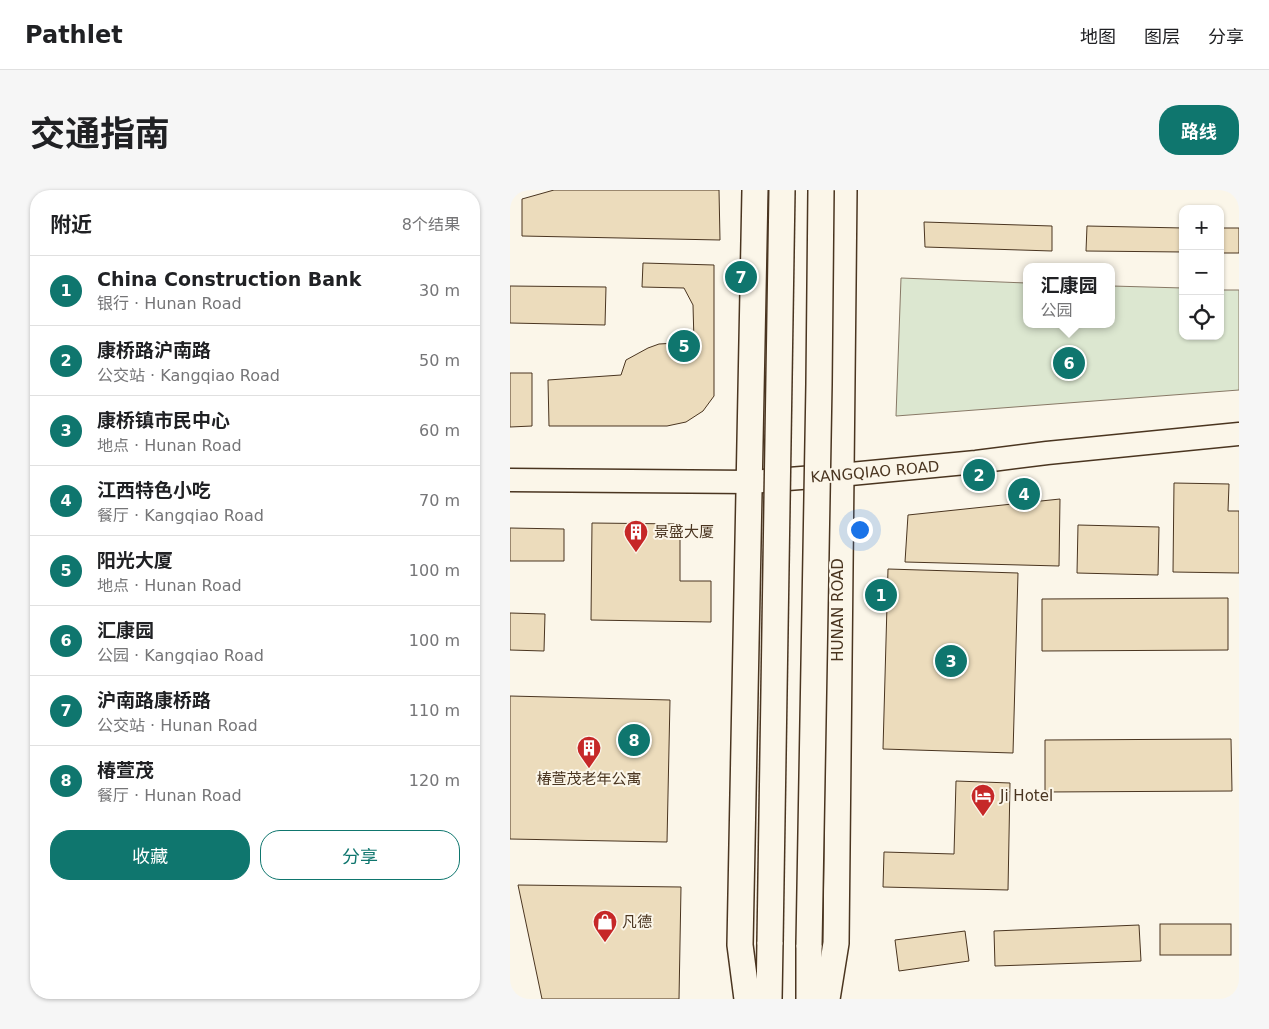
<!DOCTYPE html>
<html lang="zh">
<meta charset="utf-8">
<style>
body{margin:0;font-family:"DejaVu Sans","Noto Sans SC",sans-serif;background:#f6f6f6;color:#202124}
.controls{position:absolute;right:15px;top:15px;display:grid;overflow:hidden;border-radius:10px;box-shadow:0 1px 4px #0004}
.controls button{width:45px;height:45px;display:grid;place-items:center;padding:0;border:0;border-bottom:1px solid #e0e0e0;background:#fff;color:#202124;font:25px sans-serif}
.you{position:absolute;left:349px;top:339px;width:18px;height:18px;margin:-12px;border:4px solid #fff;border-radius:50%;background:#1a73e8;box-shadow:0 0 0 8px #1a73e833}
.badge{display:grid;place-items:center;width:32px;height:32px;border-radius:50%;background:#0f766e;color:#fff;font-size:16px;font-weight:700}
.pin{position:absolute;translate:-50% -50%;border:2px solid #fff;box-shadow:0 1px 5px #0006}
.popup{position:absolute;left:513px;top:73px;width:92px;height:65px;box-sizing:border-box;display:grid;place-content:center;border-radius:10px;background:#fff;filter:drop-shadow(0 1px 4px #0005);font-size:16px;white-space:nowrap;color:#757577}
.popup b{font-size:19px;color:#202124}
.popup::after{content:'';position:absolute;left:50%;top:100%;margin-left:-10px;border:10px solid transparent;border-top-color:#fff}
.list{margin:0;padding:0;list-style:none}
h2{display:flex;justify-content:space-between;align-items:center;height:65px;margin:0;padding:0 20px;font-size:21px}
h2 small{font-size:16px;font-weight:400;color:#757577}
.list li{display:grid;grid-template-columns:32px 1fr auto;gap:15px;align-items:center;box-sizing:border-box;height:70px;padding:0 20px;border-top:1px solid #e0e0e0}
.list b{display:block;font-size:19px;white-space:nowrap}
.list p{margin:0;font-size:16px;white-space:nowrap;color:#757577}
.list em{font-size:16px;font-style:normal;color:#757577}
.actions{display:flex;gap:10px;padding:15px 20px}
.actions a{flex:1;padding:11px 0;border:1px solid #0f766e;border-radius:20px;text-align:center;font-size:18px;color:#0f766e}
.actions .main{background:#0f766e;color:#fff}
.icon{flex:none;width:28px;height:28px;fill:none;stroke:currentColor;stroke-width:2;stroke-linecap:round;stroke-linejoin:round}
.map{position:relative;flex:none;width:729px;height:809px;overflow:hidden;border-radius:20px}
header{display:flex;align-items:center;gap:30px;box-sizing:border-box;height:70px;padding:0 25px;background:#fff;border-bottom:1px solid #e0e0e0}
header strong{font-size:24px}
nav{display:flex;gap:28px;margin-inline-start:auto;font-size:18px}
.intro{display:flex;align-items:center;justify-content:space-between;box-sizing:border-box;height:120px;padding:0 30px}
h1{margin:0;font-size:35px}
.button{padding:12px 22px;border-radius:20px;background:#0f766e;color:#fff;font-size:18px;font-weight:700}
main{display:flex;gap:30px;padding:0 30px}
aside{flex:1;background:#fff;border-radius:20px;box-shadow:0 1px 4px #0004}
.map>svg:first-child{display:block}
.green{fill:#dce7d0;stroke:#887966}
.building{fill:#ecdcbc;stroke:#4a3520}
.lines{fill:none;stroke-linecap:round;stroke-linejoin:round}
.secondary-casing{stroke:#4a3520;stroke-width:25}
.primary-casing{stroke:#4a3520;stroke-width:28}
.secondary{stroke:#fbf6e9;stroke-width:22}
.primary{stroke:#fbf6e9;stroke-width:25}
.primary-bridge-casing{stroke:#4a3520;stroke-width:28;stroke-linecap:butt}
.primary-bridge{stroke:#fbf6e9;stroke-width:25}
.labels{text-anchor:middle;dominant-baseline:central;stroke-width:4;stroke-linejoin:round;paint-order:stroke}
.street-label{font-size:15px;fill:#4a3520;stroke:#fbf6e9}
.poi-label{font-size:15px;fill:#4a3520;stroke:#fbf6e9;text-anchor:start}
</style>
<header>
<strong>Pathlet</strong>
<nav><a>地图</a><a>图层</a><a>分享</a></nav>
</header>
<div class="intro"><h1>交通指南</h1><a class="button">路线</a></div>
<main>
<aside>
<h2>附近<small>8个结果</small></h2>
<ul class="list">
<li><span class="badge">1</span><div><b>China Construction Bank</b><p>银行 · Hunan Road</p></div><em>30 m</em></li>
<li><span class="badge">2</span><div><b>康桥路沪南路</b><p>公交站 · Kangqiao Road</p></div><em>50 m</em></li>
<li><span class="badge">3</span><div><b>康桥镇市民中心</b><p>地点 · Hunan Road</p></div><em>60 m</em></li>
<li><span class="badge">4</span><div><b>江西特色小吃</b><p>餐厅 · Kangqiao Road</p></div><em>70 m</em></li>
<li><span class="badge">5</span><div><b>阳光大厦</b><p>地点 · Hunan Road</p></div><em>100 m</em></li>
<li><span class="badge">6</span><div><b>汇康园</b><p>公园 · Kangqiao Road</p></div><em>100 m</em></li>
<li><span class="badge">7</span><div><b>沪南路康桥路</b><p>公交站 · Hunan Road</p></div><em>110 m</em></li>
<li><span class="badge">8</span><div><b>椿萱茂</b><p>餐厅 · Hunan Road</p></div><em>120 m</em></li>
</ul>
<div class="actions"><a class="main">收藏</a><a>分享</a></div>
</aside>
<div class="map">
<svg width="729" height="809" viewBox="0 0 729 809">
<rect width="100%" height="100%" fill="#fbf6e9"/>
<polygon class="green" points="391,88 516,93 516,134 602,134 602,96 673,98 673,146 710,146 710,100 729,100 729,200 386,226"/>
<g class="building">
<polygon points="44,0 209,0 210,50 12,46 12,9"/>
<polygon points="414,32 542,36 542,61 415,57"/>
<polygon points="577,36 673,38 673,62 576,61"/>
<rect x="710" y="38" width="19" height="25"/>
<polygon points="133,73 204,75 204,206 193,221 176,232 157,236 39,236 38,190 111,185 116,170 138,158 149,154 184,152 183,115 174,98 132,97"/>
<polygon points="0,96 96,97 95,135 0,133"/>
<polygon points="0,183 22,183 22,236 0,237"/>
<polygon points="664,293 719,294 718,321 729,321 729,383 663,382"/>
<polygon points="550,309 549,376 395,372 398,325"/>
<polygon points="82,333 170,334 170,391 201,391 201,432 81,430"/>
<polygon points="568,335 649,337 648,385 567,383"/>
<polygon points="0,338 54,339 54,371 0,371"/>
<polygon points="378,379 508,383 503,563 373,559"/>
<polygon points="718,408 718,460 532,461 532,409"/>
<polygon points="0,423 35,424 34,461 0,460"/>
<polygon points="0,506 160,510 157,652 0,649"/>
<polygon points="721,549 722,601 535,602 535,550"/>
<polygon points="446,591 500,593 498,700 373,697 374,662 444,664"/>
<polygon points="8,695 171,697 169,809 32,809"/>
<rect x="650" y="734" width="71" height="31"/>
<polygon points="629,735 631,771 485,776 484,741"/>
<polygon points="455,741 459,771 389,781 385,750"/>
</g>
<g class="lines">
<defs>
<polyline id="secondary" points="0,290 240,292 330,285 466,272 537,263 729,244"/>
<g id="primary">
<polyline points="237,809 230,755 245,0"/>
<polyline points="259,809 260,752"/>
<polyline points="299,809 299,755"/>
<polyline points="317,809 326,753 334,0"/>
</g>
</defs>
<use href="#secondary" class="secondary-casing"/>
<use href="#primary" class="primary-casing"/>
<use href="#secondary" class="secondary"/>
<use href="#primary" class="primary"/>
<defs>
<g id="primary-bridge">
<polyline points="260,752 272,0"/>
<polyline points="299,755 309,194 311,0"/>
</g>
</defs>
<use href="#primary-bridge" class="primary-bridge-casing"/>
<use href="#primary-bridge" class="primary-bridge"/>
</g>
<defs>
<symbol id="building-pin" viewBox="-11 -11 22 30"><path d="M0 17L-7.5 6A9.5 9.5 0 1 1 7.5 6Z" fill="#c62828" stroke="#fbf6e9"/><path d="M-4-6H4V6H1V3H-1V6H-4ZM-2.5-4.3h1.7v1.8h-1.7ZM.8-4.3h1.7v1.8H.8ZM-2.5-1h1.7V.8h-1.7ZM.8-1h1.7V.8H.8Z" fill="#fff"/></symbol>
<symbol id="hotel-pin" viewBox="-11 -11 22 30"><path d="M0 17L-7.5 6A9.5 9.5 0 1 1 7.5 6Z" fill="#c62828" stroke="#fbf6e9"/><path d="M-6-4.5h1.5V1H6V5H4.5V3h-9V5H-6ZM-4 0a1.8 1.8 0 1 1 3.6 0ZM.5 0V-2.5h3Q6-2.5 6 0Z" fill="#fff"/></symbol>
<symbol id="shop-pin" viewBox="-11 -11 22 30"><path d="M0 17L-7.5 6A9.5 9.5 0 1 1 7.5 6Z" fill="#c62828" stroke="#fbf6e9"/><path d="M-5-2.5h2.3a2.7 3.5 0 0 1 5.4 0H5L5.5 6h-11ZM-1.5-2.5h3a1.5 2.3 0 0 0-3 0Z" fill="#fff"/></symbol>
</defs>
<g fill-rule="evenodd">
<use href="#building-pin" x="112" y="328" width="28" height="38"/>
<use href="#building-pin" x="65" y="544" width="28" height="38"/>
<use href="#hotel-pin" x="459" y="592" width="28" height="38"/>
<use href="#shop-pin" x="81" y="718" width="28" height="38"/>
</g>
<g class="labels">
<g class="street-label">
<text transform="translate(365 282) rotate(-5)">KANGQIAO ROAD</text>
<text transform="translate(328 420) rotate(-90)">HUNAN ROAD</text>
</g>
<g class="poi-label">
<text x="144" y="342">景盛大厦</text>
<text x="79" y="589" text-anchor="middle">椿萱茂老年公寓</text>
<text x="490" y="606">Ji Hotel</text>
<text x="112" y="732">凡德</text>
</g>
</g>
</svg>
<div class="controls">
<button>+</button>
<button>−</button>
<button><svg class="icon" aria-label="locate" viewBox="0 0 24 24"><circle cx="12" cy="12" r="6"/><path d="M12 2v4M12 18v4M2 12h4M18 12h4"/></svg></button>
</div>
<div class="you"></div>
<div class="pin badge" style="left:371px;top:405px">1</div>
<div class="pin badge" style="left:469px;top:285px">2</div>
<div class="pin badge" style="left:441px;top:471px">3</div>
<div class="pin badge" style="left:514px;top:304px">4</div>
<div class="pin badge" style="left:174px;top:156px">5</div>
<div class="pin badge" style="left:559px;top:173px">6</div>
<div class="popup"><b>汇康园</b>公园</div>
<div class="pin badge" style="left:231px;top:87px">7</div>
<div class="pin badge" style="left:124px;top:550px">8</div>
</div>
</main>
